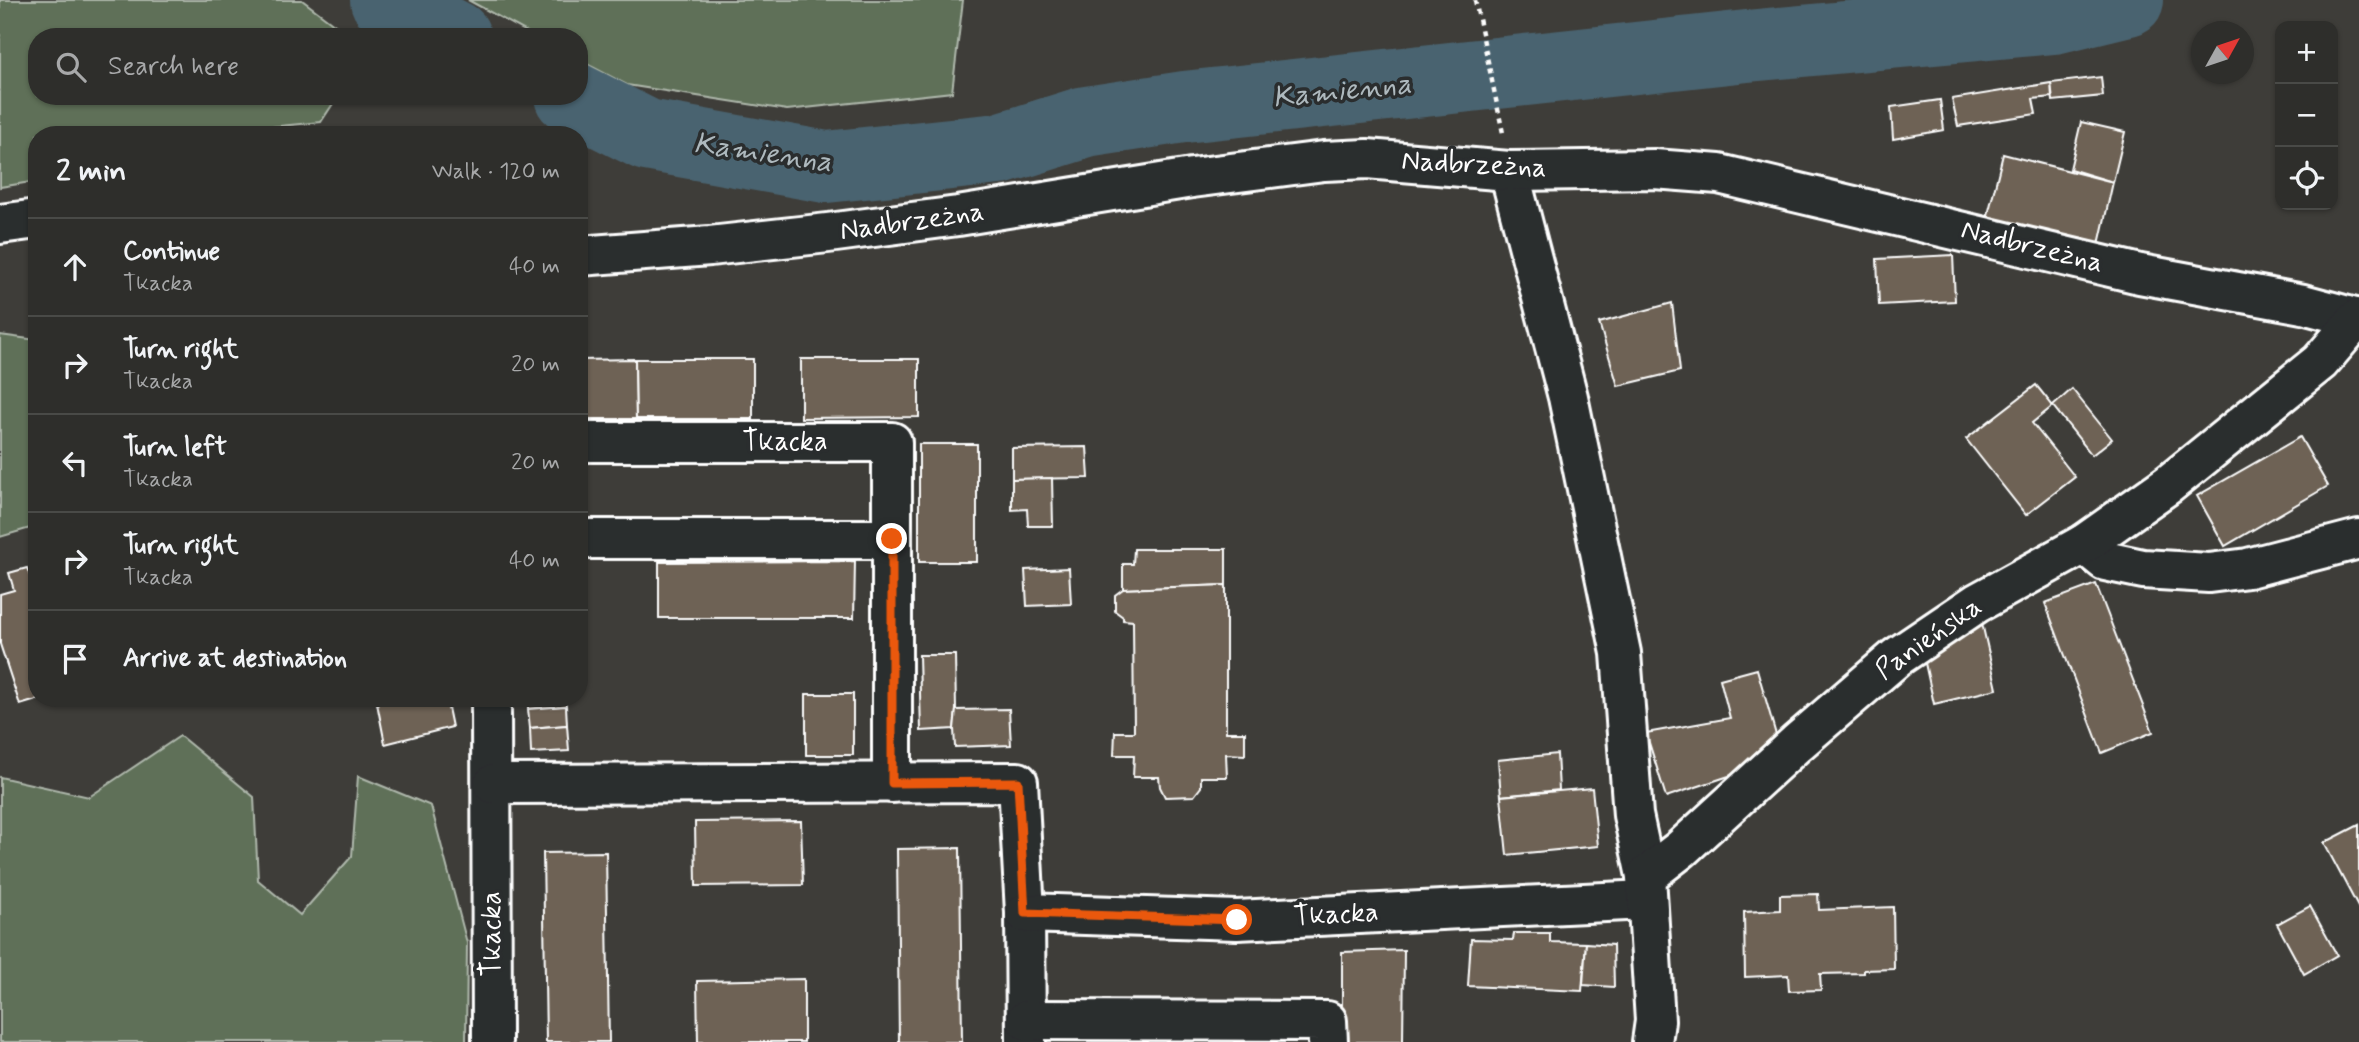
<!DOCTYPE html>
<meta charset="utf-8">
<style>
body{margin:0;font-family:Mynerve,sans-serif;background:#363633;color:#f1f3f6}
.controls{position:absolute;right:21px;top:21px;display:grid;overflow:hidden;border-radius:14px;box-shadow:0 2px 5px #0004}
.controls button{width:63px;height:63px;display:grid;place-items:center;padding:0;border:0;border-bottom:2px solid #494a47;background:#2e2e2b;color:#f1f3f6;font:35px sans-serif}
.compass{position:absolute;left:2191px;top:21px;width:63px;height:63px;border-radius:50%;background:#2e2e2b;box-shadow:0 2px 5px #0004;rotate:50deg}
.stop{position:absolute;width:21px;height:21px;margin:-16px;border:5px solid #ea580c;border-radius:50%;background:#fff}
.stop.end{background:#ea580c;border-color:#fff;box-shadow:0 2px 7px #0008}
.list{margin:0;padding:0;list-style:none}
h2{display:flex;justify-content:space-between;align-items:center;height:91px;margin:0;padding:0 28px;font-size:30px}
h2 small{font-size:23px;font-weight:400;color:#a7a8a9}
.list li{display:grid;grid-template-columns:46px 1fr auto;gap:21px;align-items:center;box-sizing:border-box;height:98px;padding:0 28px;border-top:2px solid #494a47}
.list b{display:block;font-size:26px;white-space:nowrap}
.list p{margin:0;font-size:23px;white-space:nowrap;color:#a7a8a9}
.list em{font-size:23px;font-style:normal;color:#a7a8a9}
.icon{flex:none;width:38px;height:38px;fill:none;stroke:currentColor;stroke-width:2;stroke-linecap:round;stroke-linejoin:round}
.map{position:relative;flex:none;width:2359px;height:1042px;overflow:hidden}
.search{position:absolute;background:#2e2e2b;box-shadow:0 2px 5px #0004;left:28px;top:28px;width:560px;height:77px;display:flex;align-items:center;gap:18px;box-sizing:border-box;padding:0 24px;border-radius:28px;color:#a7a8a9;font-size:26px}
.panel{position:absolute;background:#2e2e2b;box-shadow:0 2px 5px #0004;left:28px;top:126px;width:560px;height:581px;border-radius:28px}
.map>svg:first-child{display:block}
.green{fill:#5f7059;stroke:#afb8ac;stroke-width:2}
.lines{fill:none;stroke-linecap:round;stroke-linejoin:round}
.river{stroke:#4a636f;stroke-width:72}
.building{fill:#6e6254;stroke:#fff;stroke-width:2}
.minor-casing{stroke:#fff;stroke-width:44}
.path{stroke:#fff;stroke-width:4.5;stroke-dasharray:5 5;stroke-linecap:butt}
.minor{stroke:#2a2d2e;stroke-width:38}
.route{stroke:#ea580c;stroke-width:9}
.labels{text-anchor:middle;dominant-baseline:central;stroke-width:7;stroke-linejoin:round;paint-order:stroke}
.street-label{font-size:28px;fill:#fff;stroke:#2a2d2e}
.water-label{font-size:30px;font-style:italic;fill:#aeb9be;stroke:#2a2d2e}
</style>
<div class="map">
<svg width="2359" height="1042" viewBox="0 0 2359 1042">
<rect width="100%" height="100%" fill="#3e3d39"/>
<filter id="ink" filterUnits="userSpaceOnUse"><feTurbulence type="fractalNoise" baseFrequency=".0143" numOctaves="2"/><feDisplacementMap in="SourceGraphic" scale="14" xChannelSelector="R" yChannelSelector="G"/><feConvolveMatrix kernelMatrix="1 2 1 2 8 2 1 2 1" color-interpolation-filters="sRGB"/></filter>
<g filter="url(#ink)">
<g class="green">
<polygon points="0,0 302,0 351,37 37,37 37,96 338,96 321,122 229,131 227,135 37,135 37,181 0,187"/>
<polygon points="468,0 963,0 952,92 787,110 627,85 579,60 579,37 536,37"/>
<polygon points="0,335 37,340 37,526 0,537"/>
<polygon points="180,736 254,797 258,880 300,915 352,856 358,776 431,806 467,943 466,1042 0,1042 0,777 89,797"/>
</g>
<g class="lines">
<g class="river">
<polyline points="386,0 455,37"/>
<polyline points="570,96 647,135 826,167 999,149 1086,122 1184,107 1747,46 2054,18 2128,0"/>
</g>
</g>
<g class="building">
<polygon points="2101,77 2103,96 2053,101 2051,83"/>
<polygon points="2051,83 2052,97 2033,99 2036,114 1958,126 1952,99"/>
<polygon points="1940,100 1944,130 1893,139 1891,107"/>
<polygon points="2081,122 2125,132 2113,182 2070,169"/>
<polygon points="2003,154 2113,182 2098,249 1986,223"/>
<polygon points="1953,255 1955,301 1879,305 1877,259"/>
<polygon points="1672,303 1680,371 1618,386 1599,323"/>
<polygon points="635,359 636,419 579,419 579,360"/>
<polygon points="635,359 753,359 753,419 636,419"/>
<polygon points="801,359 919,359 919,417 801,418"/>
<polygon points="2036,385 2053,406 2032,423 2075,477 2026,515 1966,439"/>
<polygon points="2072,389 2112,439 2092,455 2053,406"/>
<polygon points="2300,437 2328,486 2225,546 2197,496"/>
<rect x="919" y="444" width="58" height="118"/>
<polygon points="1087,447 1089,478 1012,479 1012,448"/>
<polygon points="1052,478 1053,526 1028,526 1027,509 1012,510 1012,479"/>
<polygon points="1134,549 1226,549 1226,585 1123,589 1123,564 1133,564"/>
<polygon points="855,561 854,618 659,618 659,562"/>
<polygon points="27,568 33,584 37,583 37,698 43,698 20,705 0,644 0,594 14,590 9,573"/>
<polygon points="1069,568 1071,604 1027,606 1025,570"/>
<polygon points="2096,584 2153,732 2102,753 2045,603"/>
<polygon points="1226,585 1226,732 1245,732 1245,755 1226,754 1227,777 1201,777 1201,787 1194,796 1165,797 1160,787 1159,777 1133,777 1134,755 1114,755 1115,732 1134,732 1133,621 1123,620 1123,617 1115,611 1115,595 1123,589"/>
<polygon points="1982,623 1997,689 1934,704 1923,654"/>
<polygon points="919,655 955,655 956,710 954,729 921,731"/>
<polygon points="1757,669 1778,742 1747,770 1666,797 1646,733 1730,718 1720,679"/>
<rect x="806" y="694" width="47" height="61"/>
<polygon points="376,698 446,698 452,727 385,744"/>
<polygon points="528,698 565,698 566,706 528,709"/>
<polygon points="566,706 567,725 530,728 528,709"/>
<polygon points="1009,709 1011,745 955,747 954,729 956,710"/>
<polygon points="567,725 569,751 531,753 530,728"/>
<polygon points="1557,754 1559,790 1501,796 1498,760"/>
<polygon points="1592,788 1598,846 1507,855 1501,796"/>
<polygon points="801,821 803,885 696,886 695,822"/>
<polygon points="2359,825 2359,906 2358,907 2324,843"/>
<polygon points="960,848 962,1042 899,1042 897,849"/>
<polygon points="606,852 609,1042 546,1042 543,853"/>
<polygon points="1818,894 1819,910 1893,907 1894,969 1864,970 1864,973 1820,974 1821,990 1789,991 1788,975 1745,977 1744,912 1780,910 1780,895"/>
<polygon points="2310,906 2337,955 2304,974 2277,924"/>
<polygon points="1514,933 1550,933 1550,942 1586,943 1582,991 1468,986 1471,939 1513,940"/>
<polygon points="1586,943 1613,945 1614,987 1583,985"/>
<polygon points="1404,950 1403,1042 1342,1042 1342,952"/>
<polygon points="804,979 804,1042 698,1042 697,981"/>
<rect x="1234" y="1035" width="63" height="7"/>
</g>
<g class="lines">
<defs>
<g id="minor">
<polyline points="1509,171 1568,397 1621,653 1633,815 1646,876"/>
<polyline points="0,224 37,219"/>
<polyline points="579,256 710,246 828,233 958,216 1192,178 1324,161 1367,159 1509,171 1654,169 1719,174 2140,274 2303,304 2359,319"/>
<polyline points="579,442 892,442 892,783"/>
<polyline points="579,539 892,539"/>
<polyline points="2084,544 2105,561 2143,569 2209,573 2248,568 2359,539"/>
<polyline points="491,698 492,1042"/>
<polyline points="493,784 1018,782 1025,913 1026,1042"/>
<polyline points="1025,913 1237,920 1646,900"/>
<polyline points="1026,1020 1327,1021 1328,1042"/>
<polyline points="1652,1042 1655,1021 1646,876 1681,849 1797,743 1897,657 1977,603 2084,544 2169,484 2320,362 2357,319"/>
</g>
</defs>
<use href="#minor" class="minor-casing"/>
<polyline class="path" points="1475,0 1503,133"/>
<use href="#minor" class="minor"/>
</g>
</g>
<g class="lines" filter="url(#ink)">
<polyline class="route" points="892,539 892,783 1018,782 1025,913 1237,920"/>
</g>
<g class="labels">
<g class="street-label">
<text transform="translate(1474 165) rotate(3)">Nadbrzeżna</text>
<text transform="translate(912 222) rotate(-8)">Nadbrzeżna</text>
<text transform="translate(2032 247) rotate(14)">Nadbrzeżna</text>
<text x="785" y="442">Tkacka</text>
<text transform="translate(1929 639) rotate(-35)">Panieńska</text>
<text transform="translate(1336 915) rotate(-3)">Tkacka</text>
<text transform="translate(492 934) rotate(-90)">Tkacka</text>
</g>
<g class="water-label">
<text transform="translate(1342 91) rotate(-6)">Kamienna</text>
<text transform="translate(763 153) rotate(8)">Kamienna</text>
</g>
</g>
</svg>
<div class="controls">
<button>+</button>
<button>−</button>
<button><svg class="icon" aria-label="locate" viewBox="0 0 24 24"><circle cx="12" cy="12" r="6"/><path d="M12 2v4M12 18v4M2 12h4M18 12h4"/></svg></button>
</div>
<svg class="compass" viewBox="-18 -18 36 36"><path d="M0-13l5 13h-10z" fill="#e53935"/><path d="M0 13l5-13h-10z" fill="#a7a8a9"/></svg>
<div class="stop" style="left:1237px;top:920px"></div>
<div class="stop end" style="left:892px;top:539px"></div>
<div class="search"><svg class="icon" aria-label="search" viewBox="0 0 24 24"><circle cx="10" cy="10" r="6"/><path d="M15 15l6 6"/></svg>Search here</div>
<section class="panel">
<h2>2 min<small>Walk · 120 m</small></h2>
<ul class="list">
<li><svg class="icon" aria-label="ahead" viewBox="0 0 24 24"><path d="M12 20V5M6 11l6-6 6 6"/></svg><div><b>Continue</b><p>Tkacka</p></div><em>40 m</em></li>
<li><svg class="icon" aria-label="right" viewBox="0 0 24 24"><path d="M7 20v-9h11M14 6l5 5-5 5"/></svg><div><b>Turn right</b><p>Tkacka</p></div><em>20 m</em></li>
<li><svg class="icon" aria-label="left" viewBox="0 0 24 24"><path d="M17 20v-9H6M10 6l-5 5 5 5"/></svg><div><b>Turn left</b><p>Tkacka</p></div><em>20 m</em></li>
<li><svg class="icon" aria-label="right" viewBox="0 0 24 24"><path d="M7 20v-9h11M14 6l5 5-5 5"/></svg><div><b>Turn right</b><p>Tkacka</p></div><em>40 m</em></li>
<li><svg class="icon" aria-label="arrive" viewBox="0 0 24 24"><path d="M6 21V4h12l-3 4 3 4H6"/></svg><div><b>Arrive at destination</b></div></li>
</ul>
</section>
</div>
